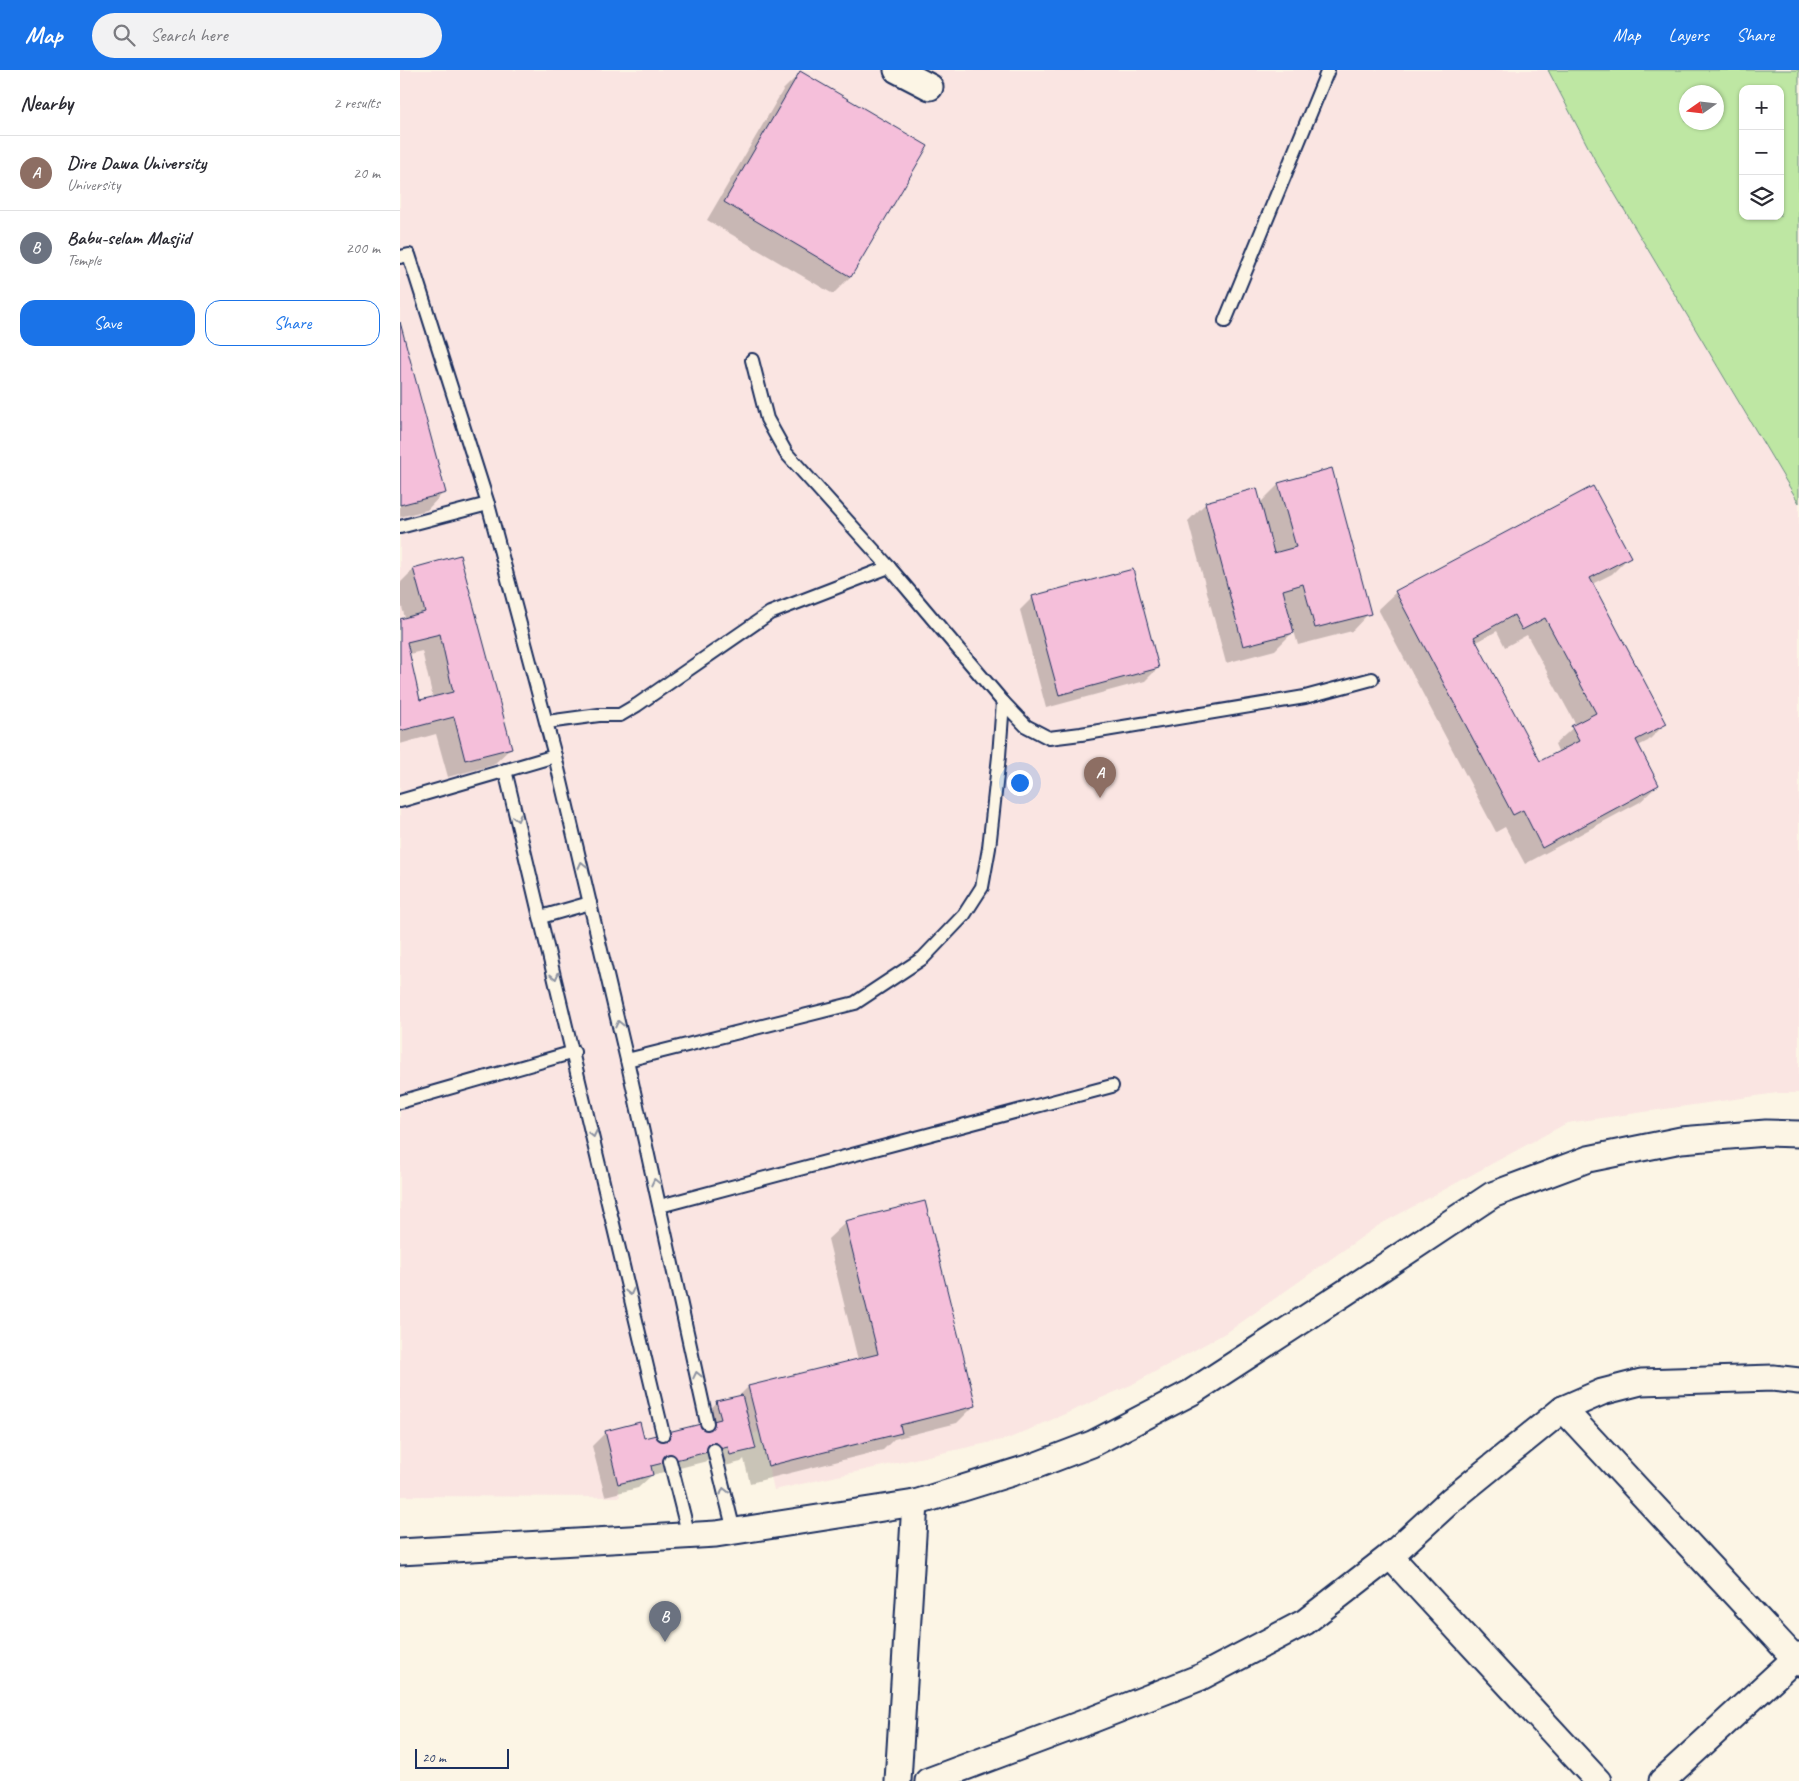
<!DOCTYPE html>
<meta charset="utf-8">
<style>
body{margin:0;font-family:Caveat,sans-serif;background:#f2f2f3;color:#2b2b33}
.controls{position:absolute;right:15px;top:15px;display:grid;overflow:hidden;border-radius:10px;box-shadow:0 1px 4px #0004}
.controls button{width:45px;height:45px;display:grid;place-items:center;padding:0;border:0;border-bottom:1px solid #e1e1e2;background:#fff;color:#2b2b33;font:25px sans-serif}
.compass{position:absolute;left:1279px;top:15px;width:45px;height:45px;border-radius:50%;background:#fff;box-shadow:0 1px 4px #0004;rotate:256deg}
.scale{position:absolute;left:15px;bottom:12px;width:94px;box-sizing:border-box;padding-left:5px;border:2px solid #1b2f5e;border-top:0;font-size:14px;line-height:18px;white-space:nowrap;color:#1b2f5e;-webkit-text-stroke:4px #fcf5e5;paint-order:stroke}
.you{position:absolute;left:619px;top:712px;width:18px;height:18px;margin:-12px;border:4px solid #fff;border-radius:50%;background:#1a73e8;box-shadow:0 0 0 8px #1a73e833}
.badge{display:grid;place-items:center;width:32px;height:32px;border-radius:50%;background:#1a73e8;color:#fff;font-size:16px;font-weight:700}
.pin{position:absolute;translate:-50% -41px;filter:drop-shadow(0 1px 2px #0008)}
.pin::after{content:'';position:absolute;top:26px;width:18px;height:15px;background:inherit;clip-path:polygon(0 0,100% 0,50% 100%)}
.list{margin:0;padding:0;list-style:none}
h2{display:flex;justify-content:space-between;align-items:center;height:65px;margin:0;padding:0 20px;font-size:21px}
h2 small{font-size:16px;font-weight:400;color:#7c7c81}
.list li{display:grid;grid-template-columns:32px 1fr auto;gap:15px;align-items:center;box-sizing:border-box;height:75px;padding:0 20px;border-top:1px solid #e1e1e2}
.list b{display:block;font-size:19px;white-space:nowrap}
.list p{margin:0;font-size:16px;white-space:nowrap;color:#7c7c81}
.list em{font-size:16px;font-style:normal;color:#7c7c81}
.actions{display:flex;gap:10px;padding:15px 20px}
.actions a{flex:1;padding:11px 0;border:1px solid #1a73e8;border-radius:15px;text-align:center;font-size:18px;color:#1a73e8}
.actions .main{background:#1a73e8;color:#fff}
.icon{flex:none;width:28px;height:28px;fill:none;stroke:currentColor;stroke-width:2;stroke-linecap:round;stroke-linejoin:round}
.map{position:relative;flex:none;width:1399px;height:1711px;overflow:hidden}
header{display:flex;align-items:center;gap:30px;box-sizing:border-box;height:70px;padding:0 25px;background:#1a73e8;color:#fff}
header strong{font-size:24px}
nav{display:flex;gap:28px;margin-inline-start:auto;font-size:18px}
.search{width:350px;height:45px;background:#f2f2f3;display:flex;align-items:center;gap:12px;box-sizing:border-box;padding:0 18px;border-radius:28px;color:#7c7c81;font-size:19px}
main{display:flex}
aside{flex:1;background:#fff}
.map>svg:first-child{display:block}
.built{fill:#fae5e2}
.green{fill:#bee7a3;stroke:#6c8b80;fill-rule:evenodd}
.shadow{fill:#0003;fill-rule:evenodd}
.building{fill:#f5bfda;stroke:#1b2f5e;fill-rule:evenodd}
.lines{fill:none;stroke-linecap:round;stroke-linejoin:round}
.service-casing{stroke:#1b2f5e;stroke-width:16}
.minor-casing{stroke:#1b2f5e;stroke-width:29}
.service{stroke:#fcf5e5;stroke-width:12}
.minor{stroke:#fcf5e5;stroke-width:25}
.oneway{stroke:#8c92a2}
</style>
<header>
<strong>Map</strong>
<div class="search"><svg class="icon" aria-label="search" viewBox="0 0 24 24"><circle cx="10" cy="10" r="6"/><path d="M15 15l6 6"/></svg>Search here</div>
<nav><a>Map</a><a>Layers</a><a>Share</a></nav>
</header>
<main>
<aside>
<h2>Nearby<small>2 results</small></h2>
<ul class="list">
<li><span class="badge" style="background:#8d6e63">A</span><div><b>Dire Dawa University</b><p>University</p></div><em>20 m</em></li>
<li><span class="badge" style="background:#6b7280">B</span><div><b>Babu-selam Masjid</b><p>Temple</p></div><em>200 m</em></li>
</ul>
<div class="actions"><a class="main">Save</a><a>Share</a></div>
</aside>
<div class="map">
<svg width="1399" height="1711" viewBox="0 0 1399 1711">
<rect width="100%" height="100%" fill="#fcf5e5"/>
<filter id="ink" filterUnits="userSpaceOnUse"><feTurbulence type="fractalNoise" baseFrequency=".02" numOctaves="2"/><feDisplacementMap in="SourceGraphic" scale="10" xChannelSelector="R" yChannelSelector="G"/><feConvolveMatrix kernelMatrix="1 2 1 2 8 2 1 2 1" color-interpolation-filters="sRGB"/></filter>
<g filter="url(#ink)">
<polygon class="built" points="0,0 1148,0 1197,94 1399,433 1399,1023 1377,1023 1167,1053 979,1155 829,1261 731,1315 610,1368 374,1420 360,1361 352,1364 356,1379 330,1385 328,1377 251,1396 253,1405 218,1414 220,1427 0,1426"/>
<path class="green" d="M1148,0H1399V433L1197,94ZM1343,19H1380V146H1343ZM1286,22H1316V52H1286Z"/>
<g class="shadow">
<polygon points="401,2 526,76 450,207 433,224 307,150 383,20"/>
<polygon points="0,257 44,422 27,440 0,447"/>
<polygon points="879,414 969,543 952,561 898,575 894,561 875,580 826,593 788,451 806,433 860,433"/>
<path d="M1229,487L1212,504L1192,514L1265,654L1248,671L1238,676L1258,715L1240,732L1125,794L1105,757L1096,762L978,539L996,522ZM1097,561L1105,577L1127,565L1176,655L1155,674L1159,683L1139,693L1075,573Z"/>
<path d="M14,499L111,678L93,695L48,707L36,664L0,674V550L5,548L0,530V513ZM22,581L33,628L20,631L9,584Z"/>
<polygon points="633,527 758,598 745,611 646,638 620,540"/>
<polygon points="446,1152 574,1336 557,1353 494,1369 483,1380 350,1413 344,1389 341,1392 317,1398 315,1389 252,1405 238,1418 205,1426 192,1376 206,1362 243,1370 306,1354 304,1346 317,1332 338,1327 348,1317 458,1290 428,1169"/>
</g>
<g class="building">
<polygon points="400,1 528,76 451,207 324,132"/>
<polygon points="0,252 46,423 0,435"/>
<polygon points="932,398 971,544 915,558 903,514 883,520 894,563 843,576 805,432 857,418 874,483 896,477 878,413"/>
<path d="M1193,416L1231,487L1190,508L1267,654L1236,670L1259,715L1142,778L1123,740L1113,745L995,521ZM1114,545L1122,560L1145,548L1196,643L1171,656L1179,671L1140,691L1074,567Z"/>
<path d="M60,485L112,678L65,690L54,647L0,661V549L25,542L13,498ZM40,564L53,622L20,630L7,572Z"/>
<polygon points="733,499 759,598 659,625 632,526"/>
<polygon points="525,1131 576,1336 500,1355 502,1363 368,1396 348,1316 478,1284 445,1151"/>
<polygon points="342,1325 356,1379 330,1385 328,1377 251,1396 253,1405 218,1414 205,1361 240,1352 244,1368 321,1349 316,1331"/>
</g>
<g class="lines">
<defs>
<g id="service">
<polyline points="0,187 9,185 88,434 155,686 227,990 307,1353"/>
<polyline points="825,251 928,0"/>
<polyline points="352,290 367,349 386,383 489,497 603,632 626,656 649,668 681,664 905,627 972,609"/>
<polyline points="0,457 88,434"/>
<polyline points="147,652 199,645 220,645 237,635 370,543 489,497"/>
<polyline points="105,700 263,1364"/>
<polyline points="0,731 155,686"/>
<polyline points="141,847 190,833"/>
<polyline points="227,990 455,933 523,888 564,845 582,817 589,778 599,686 603,632"/>
<polyline points="0,1032 174,982"/>
<polyline points="260,1136 712,1016"/>
<polyline points="314,1380 334,1461"/>
<polyline points="270,1391 289,1466"/>
</g>
<g id="minor">
<polyline points="497,0 530,17"/>
<polyline points="1163,1339 1399,1593"/>
<polyline points="0,1482 316,1464 515,1433 637,1395 692,1374 792,1322 946,1222 1092,1125 1188,1089 1281,1070 1366,1063 1399,1064"/>
<polyline points="990,1486 1198,1711"/>
<polyline points="498,1711 515,1433"/>
<polyline points="528,1711 694,1649 801,1607 905,1552 990,1486 1051,1430 1163,1339 1202,1322 1241,1312 1373,1308 1399,1311"/>
<polyline points="1262,1711 1399,1585"/>
</g>
</defs>
<use href="#service" class="service-casing"/>
<use href="#minor" class="minor-casing"/>
<use href="#service" class="service"/>
<use href="#minor" class="minor"/>
</g>
<defs><path id="oneway-chevron" d="M-2-3.5L2.5 0L-2 3.5" fill="none" stroke-width="1.6" stroke-linecap="round" stroke-linejoin="round" transform="scale(1.25)"/></defs>
<g class="oneway">
<use href="#oneway-chevron" transform="translate(117 748) rotate(76)"/>
<use href="#oneway-chevron" transform="translate(182 795) rotate(-103)"/>
<use href="#oneway-chevron" transform="translate(155 906) rotate(76)"/>
<use href="#oneway-chevron" transform="translate(219 954) rotate(-103)"/>
<use href="#oneway-chevron" transform="translate(193 1064) rotate(77)"/>
<use href="#oneway-chevron" transform="translate(255 1112) rotate(-103)"/>
<use href="#oneway-chevron" transform="translate(230 1222) rotate(77)"/>
<use href="#oneway-chevron" transform="translate(297 1305) rotate(-102)"/>
<use href="#oneway-chevron" transform="translate(324 1421) rotate(-104)"/>
</g>
</g>
</svg>
<div class="controls">
<button>+</button>
<button>−</button>
<button><svg class="icon" aria-label="layers" viewBox="0 0 24 24"><path d="M12 4l9 5-9 5-9-5zM3 14l9 5 9-5"/></svg></button>
</div>
<svg class="compass" viewBox="-18 -18 36 36"><path d="M0-13l5 13h-10z" fill="#e53935"/><path d="M0 13l5-13h-10z" fill="#7c7c81"/></svg>
<div class="scale">20 m</div>
<div class="you"></div>
<div class="pin badge" style="left:700px;top:728px;background:#8d6e63">A</div>
<div class="pin badge" style="left:265px;top:1572px;background:#6b7280">B</div>
</div>
</main>
